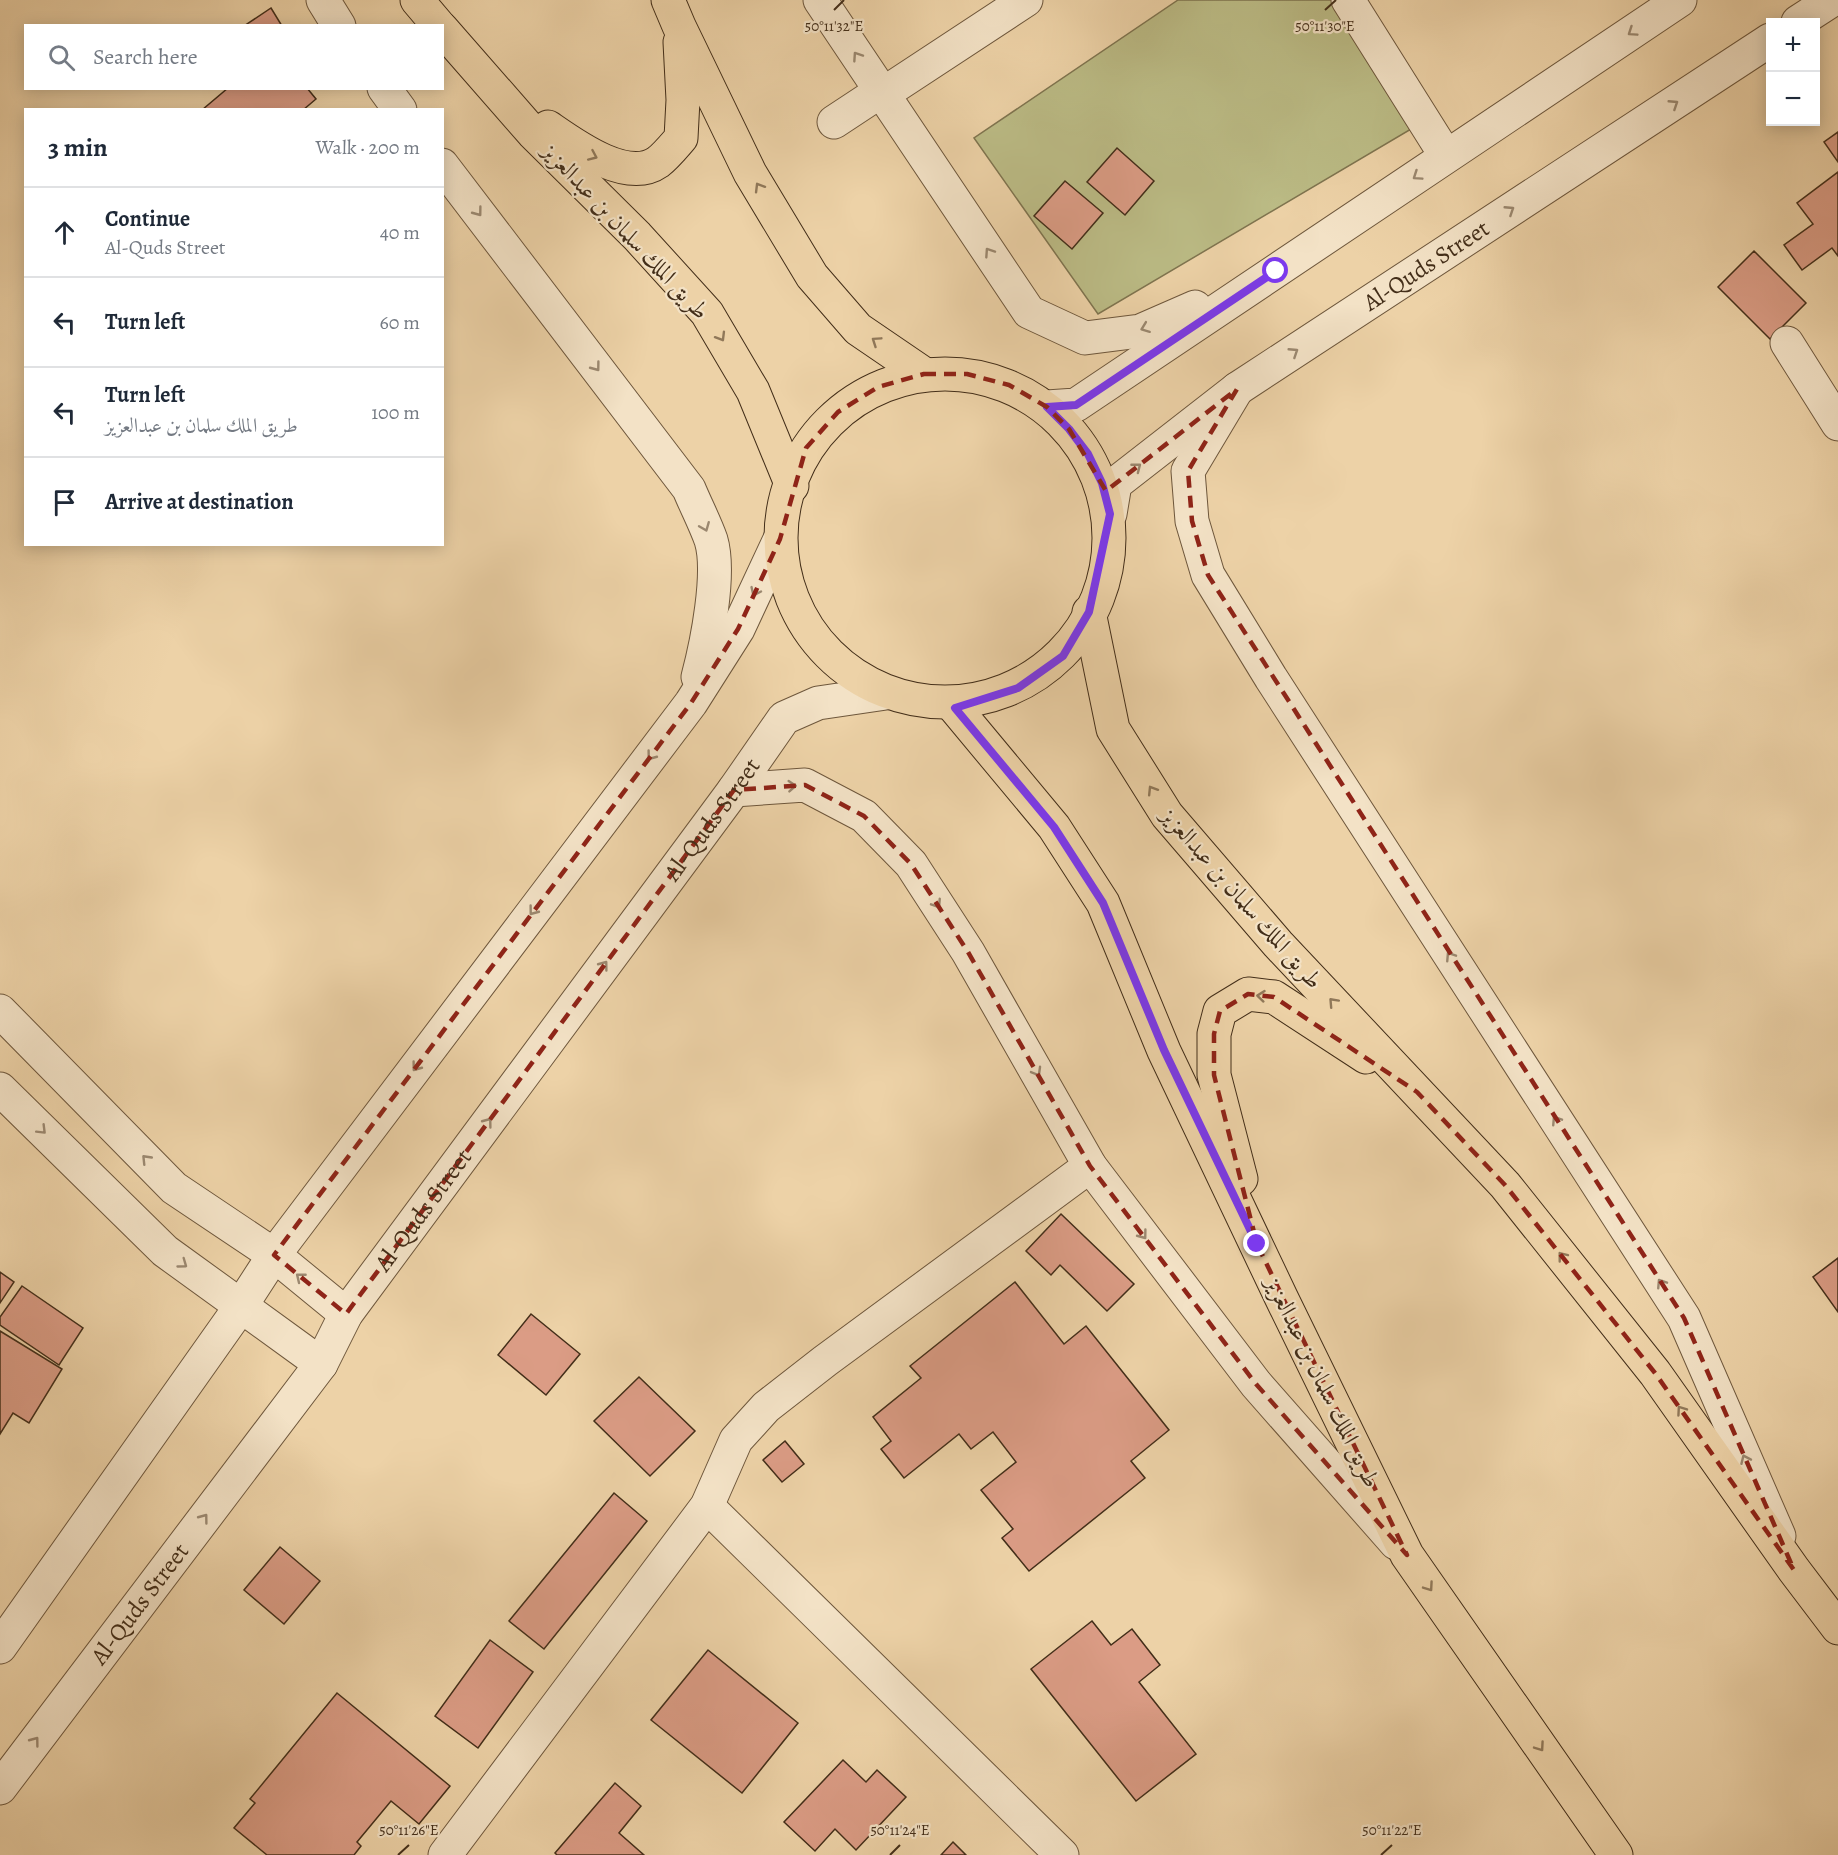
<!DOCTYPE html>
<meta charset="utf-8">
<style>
body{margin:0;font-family:Alegreya,Amiri,serif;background:#f6f6f7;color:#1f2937}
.controls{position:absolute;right:18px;top:18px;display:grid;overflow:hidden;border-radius:0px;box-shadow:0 3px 15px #0003}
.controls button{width:54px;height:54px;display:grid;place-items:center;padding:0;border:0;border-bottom:2px solid #e0e1e3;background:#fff;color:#1f2937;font:30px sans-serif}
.stop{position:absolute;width:18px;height:18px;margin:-14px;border:4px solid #7c3aed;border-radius:50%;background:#fff}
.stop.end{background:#7c3aed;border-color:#fff;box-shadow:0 2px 6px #0008}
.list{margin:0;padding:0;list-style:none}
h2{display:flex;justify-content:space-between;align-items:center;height:78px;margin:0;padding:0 24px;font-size:26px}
h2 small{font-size:20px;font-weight:400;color:#747a83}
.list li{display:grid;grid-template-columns:39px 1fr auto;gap:18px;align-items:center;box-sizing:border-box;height:90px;padding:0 24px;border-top:2px solid #e0e1e3}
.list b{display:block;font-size:22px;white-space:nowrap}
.list p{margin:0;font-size:20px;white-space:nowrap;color:#747a83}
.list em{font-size:20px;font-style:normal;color:#747a83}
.icon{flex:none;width:33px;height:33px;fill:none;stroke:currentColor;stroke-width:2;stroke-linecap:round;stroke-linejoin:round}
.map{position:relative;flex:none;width:1838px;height:1855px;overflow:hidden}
.search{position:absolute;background:#fff;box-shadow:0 3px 15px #0003;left:24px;top:24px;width:420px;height:66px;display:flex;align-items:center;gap:15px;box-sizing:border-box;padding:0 21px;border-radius:0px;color:#747a83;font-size:22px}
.panel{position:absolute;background:#fff;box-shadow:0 3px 15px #0003;left:24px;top:108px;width:420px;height:438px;border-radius:0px}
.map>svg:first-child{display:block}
.green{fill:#bbbb85;stroke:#7f744f;stroke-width:1.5}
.building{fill:#db9c85;stroke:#432e19;stroke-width:1.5}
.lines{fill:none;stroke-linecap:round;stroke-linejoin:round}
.minor-casing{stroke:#6e573c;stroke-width:35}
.tertiary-casing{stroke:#6e573c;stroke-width:35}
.primary-casing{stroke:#432e19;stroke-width:35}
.minor{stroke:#f3e2c6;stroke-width:33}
.tertiary{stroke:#f3e2c6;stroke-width:33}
.primary{stroke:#edd2a7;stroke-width:33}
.oneway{stroke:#9b8870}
.oneway2{stroke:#907859}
.route{stroke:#7c3aed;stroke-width:8}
.marked{fill:none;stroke:#8f2418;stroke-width:4.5;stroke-dasharray:12 8;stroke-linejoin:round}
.ticks{fill:none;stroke:#432e19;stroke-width:2}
.labels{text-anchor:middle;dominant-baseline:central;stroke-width:4.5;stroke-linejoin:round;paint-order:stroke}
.street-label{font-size:24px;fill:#432e19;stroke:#f3e2c6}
.ticks-label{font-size:15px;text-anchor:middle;fill:#432e19;stroke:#f3e2c6;stroke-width:4.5;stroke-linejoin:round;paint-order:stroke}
</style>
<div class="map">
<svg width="1838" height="1855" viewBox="0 0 1838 1855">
<rect width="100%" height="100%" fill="#edd2a7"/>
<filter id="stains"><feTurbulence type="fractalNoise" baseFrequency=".00333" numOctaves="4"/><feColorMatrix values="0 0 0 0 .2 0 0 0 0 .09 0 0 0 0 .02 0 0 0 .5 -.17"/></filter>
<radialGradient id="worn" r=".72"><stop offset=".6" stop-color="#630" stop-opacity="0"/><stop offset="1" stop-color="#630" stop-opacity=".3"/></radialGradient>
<polygon class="green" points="1178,0 1338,0 1423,122 1098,314 974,138"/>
<g class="building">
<polygon points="271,8 282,26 244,26"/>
<polygon points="228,88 307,88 316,99 303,110 202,110"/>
<polygon points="1838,132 1838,162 1824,142"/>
<polygon points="1117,148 1154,181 1125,215 1087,182"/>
<polygon points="1838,172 1838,256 1832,248 1802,270 1784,245 1813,224 1797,203"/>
<polygon points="1065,181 1103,213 1072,249 1034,216"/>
<polygon points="1754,251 1806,303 1770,339 1718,287"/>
<polygon points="1061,1214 1134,1284 1107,1311 1060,1265 1051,1275 1026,1251"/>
<polygon points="1838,1258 1838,1312 1813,1277"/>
<polygon points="0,1272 14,1282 0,1303"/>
<polygon points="1015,1282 1064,1344 1086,1326 1169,1430 1131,1461 1145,1478 1029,1571 1002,1538 1013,1529 981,1490 1016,1462 993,1432 971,1449 959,1434 904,1478 881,1449 891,1441 873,1417 921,1378 910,1366"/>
<polygon points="22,1286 83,1328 59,1365 0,1325 0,1317"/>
<polygon points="531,1314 580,1354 546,1395 498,1355"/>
<polygon points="0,1331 62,1369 29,1423 13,1413 0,1434"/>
<polygon points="639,1377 695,1431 650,1476 594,1421"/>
<polygon points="785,1441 804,1464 782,1482 763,1460"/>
<polygon points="614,1493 647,1521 544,1649 509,1621"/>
<polygon points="280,1547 320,1581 284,1624 244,1590"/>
<polygon points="1092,1621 1111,1645 1132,1629 1160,1665 1139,1682 1196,1754 1136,1801 1031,1669"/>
<polygon points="490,1640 533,1672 478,1748 435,1716"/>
<polygon points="708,1650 798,1723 742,1793 651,1720"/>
<polygon points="337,1693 450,1786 419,1824 391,1801 357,1842 361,1846 354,1855 267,1855 234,1828 255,1803 250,1799"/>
<polygon points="843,1760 866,1782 877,1770 906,1797 856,1850 835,1829 815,1851 784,1822"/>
<polygon points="615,1783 641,1806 619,1833 644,1855 557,1855 555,1853"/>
<polygon points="953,1842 966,1855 941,1855"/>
</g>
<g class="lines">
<defs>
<g id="minor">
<polyline points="1348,0 1446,156"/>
<polyline points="883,94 1026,0"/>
<polyline points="834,122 881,91"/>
<polyline points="1787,343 1838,424"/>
<polyline points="707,1506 1062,1855"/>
<polyline points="445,1855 707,1506 736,1440 766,1407 825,1361 1090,1166"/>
</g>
<g id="tertiary">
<polyline points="323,0 339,26"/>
<polyline points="820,0 1029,312 1085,338 1140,331 1195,307"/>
<polyline points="1798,22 1832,0"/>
<polyline points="384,88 400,110"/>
<path d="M442,165L689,489C696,506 705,523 711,540C721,573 707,643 698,677"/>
<polyline points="1237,389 1188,471 1192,521 1208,575 1271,678 1684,1318 1779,1536"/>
<polyline points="1047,407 1076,405 1680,0"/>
<path id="s1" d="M1110,514L1115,484L1237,389L1770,40"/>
<polyline points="734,790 805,785 864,816 911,864 968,952 1090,1166 1256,1384 1396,1543"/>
<polyline points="0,1011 174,1188 274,1255 346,1314"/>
<polyline points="0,1089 165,1251 321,1364"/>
<polyline points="0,1647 241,1306 274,1255 691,703 738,629 780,539"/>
<path id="s2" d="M0,1788L321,1364L346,1314L734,790L784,718L818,703L886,693"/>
</g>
<g id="primary">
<polyline points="417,0 439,26"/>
<polyline points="668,0 679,26 750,173 812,276 858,329 924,374"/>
<polyline points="442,29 533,133 637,236 707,313 753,391 792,486"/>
<path d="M548,127C574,145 627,184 658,162C666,156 674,146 681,138L683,100L680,42"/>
<circle cx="945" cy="538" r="164"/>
<polyline points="1089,612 1113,729 1167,815 1278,944 1505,1185 1655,1373 1794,1570 1838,1628"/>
<polyline points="955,708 1054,827 1103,903 1164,1051 1281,1297 1407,1555 1616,1855"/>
<polyline points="1241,1179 1214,1075 1214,1034 1220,1011 1248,994 1274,997 1366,1057"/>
</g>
</defs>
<use href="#minor" class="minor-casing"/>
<use href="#tertiary" class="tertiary-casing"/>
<use href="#primary" class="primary-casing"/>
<use href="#minor" class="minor"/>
<use href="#tertiary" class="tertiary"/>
<use href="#primary" class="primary"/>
</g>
<defs><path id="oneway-chevron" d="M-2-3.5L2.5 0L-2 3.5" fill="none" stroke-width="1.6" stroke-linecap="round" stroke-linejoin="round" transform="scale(1.5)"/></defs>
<g class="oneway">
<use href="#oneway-chevron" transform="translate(1632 32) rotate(146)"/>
<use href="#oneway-chevron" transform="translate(857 56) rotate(-124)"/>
<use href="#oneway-chevron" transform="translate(1674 104) rotate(-33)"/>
<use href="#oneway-chevron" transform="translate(1417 176) rotate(146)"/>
<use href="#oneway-chevron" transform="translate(1510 210) rotate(-33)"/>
<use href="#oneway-chevron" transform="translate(478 212) rotate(53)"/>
<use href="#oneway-chevron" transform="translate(989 252) rotate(-124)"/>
<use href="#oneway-chevron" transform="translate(1145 328) rotate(159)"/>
<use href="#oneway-chevron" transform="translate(1294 352) rotate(-33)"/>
<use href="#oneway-chevron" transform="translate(596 367) rotate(53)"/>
<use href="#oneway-chevron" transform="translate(1137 467) rotate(-38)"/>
<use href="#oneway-chevron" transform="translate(705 527) rotate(68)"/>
<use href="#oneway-chevron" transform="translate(755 592) rotate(115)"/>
<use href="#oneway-chevron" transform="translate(651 756) rotate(127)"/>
<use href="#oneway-chevron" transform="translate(792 786) rotate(-4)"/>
<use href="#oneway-chevron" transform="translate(937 904) rotate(57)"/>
<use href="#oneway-chevron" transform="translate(533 911) rotate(127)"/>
<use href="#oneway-chevron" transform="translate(1450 956) rotate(-123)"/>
<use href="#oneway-chevron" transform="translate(604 965) rotate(-53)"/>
<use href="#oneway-chevron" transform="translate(416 1067) rotate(127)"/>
<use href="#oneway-chevron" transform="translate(1037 1072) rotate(60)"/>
<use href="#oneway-chevron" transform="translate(1556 1120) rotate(-123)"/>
<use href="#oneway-chevron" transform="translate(488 1122) rotate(-53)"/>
<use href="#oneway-chevron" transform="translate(42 1130) rotate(45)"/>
<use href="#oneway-chevron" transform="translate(146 1159) rotate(-134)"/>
<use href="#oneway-chevron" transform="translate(1143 1235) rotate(53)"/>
<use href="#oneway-chevron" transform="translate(183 1264) rotate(36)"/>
<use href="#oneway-chevron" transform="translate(300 1277) rotate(-141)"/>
<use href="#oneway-chevron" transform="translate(1661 1283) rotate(-123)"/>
<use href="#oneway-chevron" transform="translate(1745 1459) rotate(-114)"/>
<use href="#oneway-chevron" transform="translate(204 1518) rotate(-53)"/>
<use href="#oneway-chevron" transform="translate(35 1741) rotate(-53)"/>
</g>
<g class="oneway2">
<use href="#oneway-chevron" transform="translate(593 156) rotate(24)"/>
<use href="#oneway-chevron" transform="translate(759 187) rotate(-121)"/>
<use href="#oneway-chevron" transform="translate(721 337) rotate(59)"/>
<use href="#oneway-chevron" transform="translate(876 341) rotate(-146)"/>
<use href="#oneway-chevron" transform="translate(1152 790) rotate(-122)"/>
<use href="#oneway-chevron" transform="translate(1261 996) rotate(-174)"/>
<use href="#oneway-chevron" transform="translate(1333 1002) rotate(-133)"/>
<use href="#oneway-chevron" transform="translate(1562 1256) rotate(-128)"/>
<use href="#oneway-chevron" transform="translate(1681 1410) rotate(-125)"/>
<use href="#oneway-chevron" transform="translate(1429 1587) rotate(55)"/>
<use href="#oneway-chevron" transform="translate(1540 1747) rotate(55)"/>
</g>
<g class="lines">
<polyline class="route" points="1257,1244 1164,1050 1103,903 1054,827 955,708 1018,688 1063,656 1089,612 1110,514 1102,483 1088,454 1069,429 1047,407 1076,405 1276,271"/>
</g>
<path class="marked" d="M924,374H967L1009,385L1047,407L1069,429L1106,491L1237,389L1188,471L1192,521L1208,575L1684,1318L1794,1570L1655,1373L1505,1185L1417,1092L1274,997L1248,994L1220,1011L1214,1034V1075L1257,1244L1407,1555L1256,1384L1090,1166L968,952L911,864L864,816L805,785L734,790L346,1314L274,1255L691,703L738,629L780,539L806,448L838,412L878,387Z"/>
<path class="ticks" d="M834,10L844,0M1325,10L1336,0M398,1855L409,1845M890,1855L900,1845M1381,1855L1392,1845"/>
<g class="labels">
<g class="street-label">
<text transform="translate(626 231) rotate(47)">طريق الملك سلمان بن عبدالعزيز</text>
<text stroke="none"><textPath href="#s1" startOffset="411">Al-Quds Street</textPath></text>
<text stroke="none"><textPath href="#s2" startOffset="1203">Al-Quds Street</textPath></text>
<text transform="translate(1242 898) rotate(49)">طريق الملك سلمان بن عبدالعزيز</text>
<text stroke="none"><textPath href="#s2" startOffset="717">Al-Quds Street</textPath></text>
<text transform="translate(1323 1382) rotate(64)">طريق الملك سلمان بن عبدالعزيز</text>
<text stroke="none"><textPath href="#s2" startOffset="231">Al-Quds Street</textPath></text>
</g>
</g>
<g class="ticks-label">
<text x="834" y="31">50°11'32"E</text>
<text x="1325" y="31">50°11'30"E</text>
<text x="409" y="1835">50°11'26"E</text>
<text x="900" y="1835">50°11'24"E</text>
<text x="1392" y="1835">50°11'22"E</text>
</g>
<rect width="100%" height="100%" filter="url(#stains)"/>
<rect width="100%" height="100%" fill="url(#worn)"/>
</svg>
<div class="controls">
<button>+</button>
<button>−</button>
</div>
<div class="stop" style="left:1276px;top:271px"></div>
<div class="stop end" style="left:1257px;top:1244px"></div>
<div class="search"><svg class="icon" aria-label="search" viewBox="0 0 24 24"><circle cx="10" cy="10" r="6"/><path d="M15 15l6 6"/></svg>Search here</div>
<section class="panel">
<h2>3 min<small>Walk · 200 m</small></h2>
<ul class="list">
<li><svg class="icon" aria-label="ahead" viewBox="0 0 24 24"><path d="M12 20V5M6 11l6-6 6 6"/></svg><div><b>Continue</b><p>Al-Quds Street</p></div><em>40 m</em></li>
<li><svg class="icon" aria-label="left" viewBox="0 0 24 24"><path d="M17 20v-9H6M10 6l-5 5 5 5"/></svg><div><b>Turn left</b></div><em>60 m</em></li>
<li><svg class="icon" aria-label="left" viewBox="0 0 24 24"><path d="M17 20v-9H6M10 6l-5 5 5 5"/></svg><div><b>Turn left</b><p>طريق الملك سلمان بن عبدالعزيز</p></div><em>100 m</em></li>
<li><svg class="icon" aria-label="arrive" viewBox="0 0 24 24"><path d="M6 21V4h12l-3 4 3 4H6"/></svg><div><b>Arrive at destination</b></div></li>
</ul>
</section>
</div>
